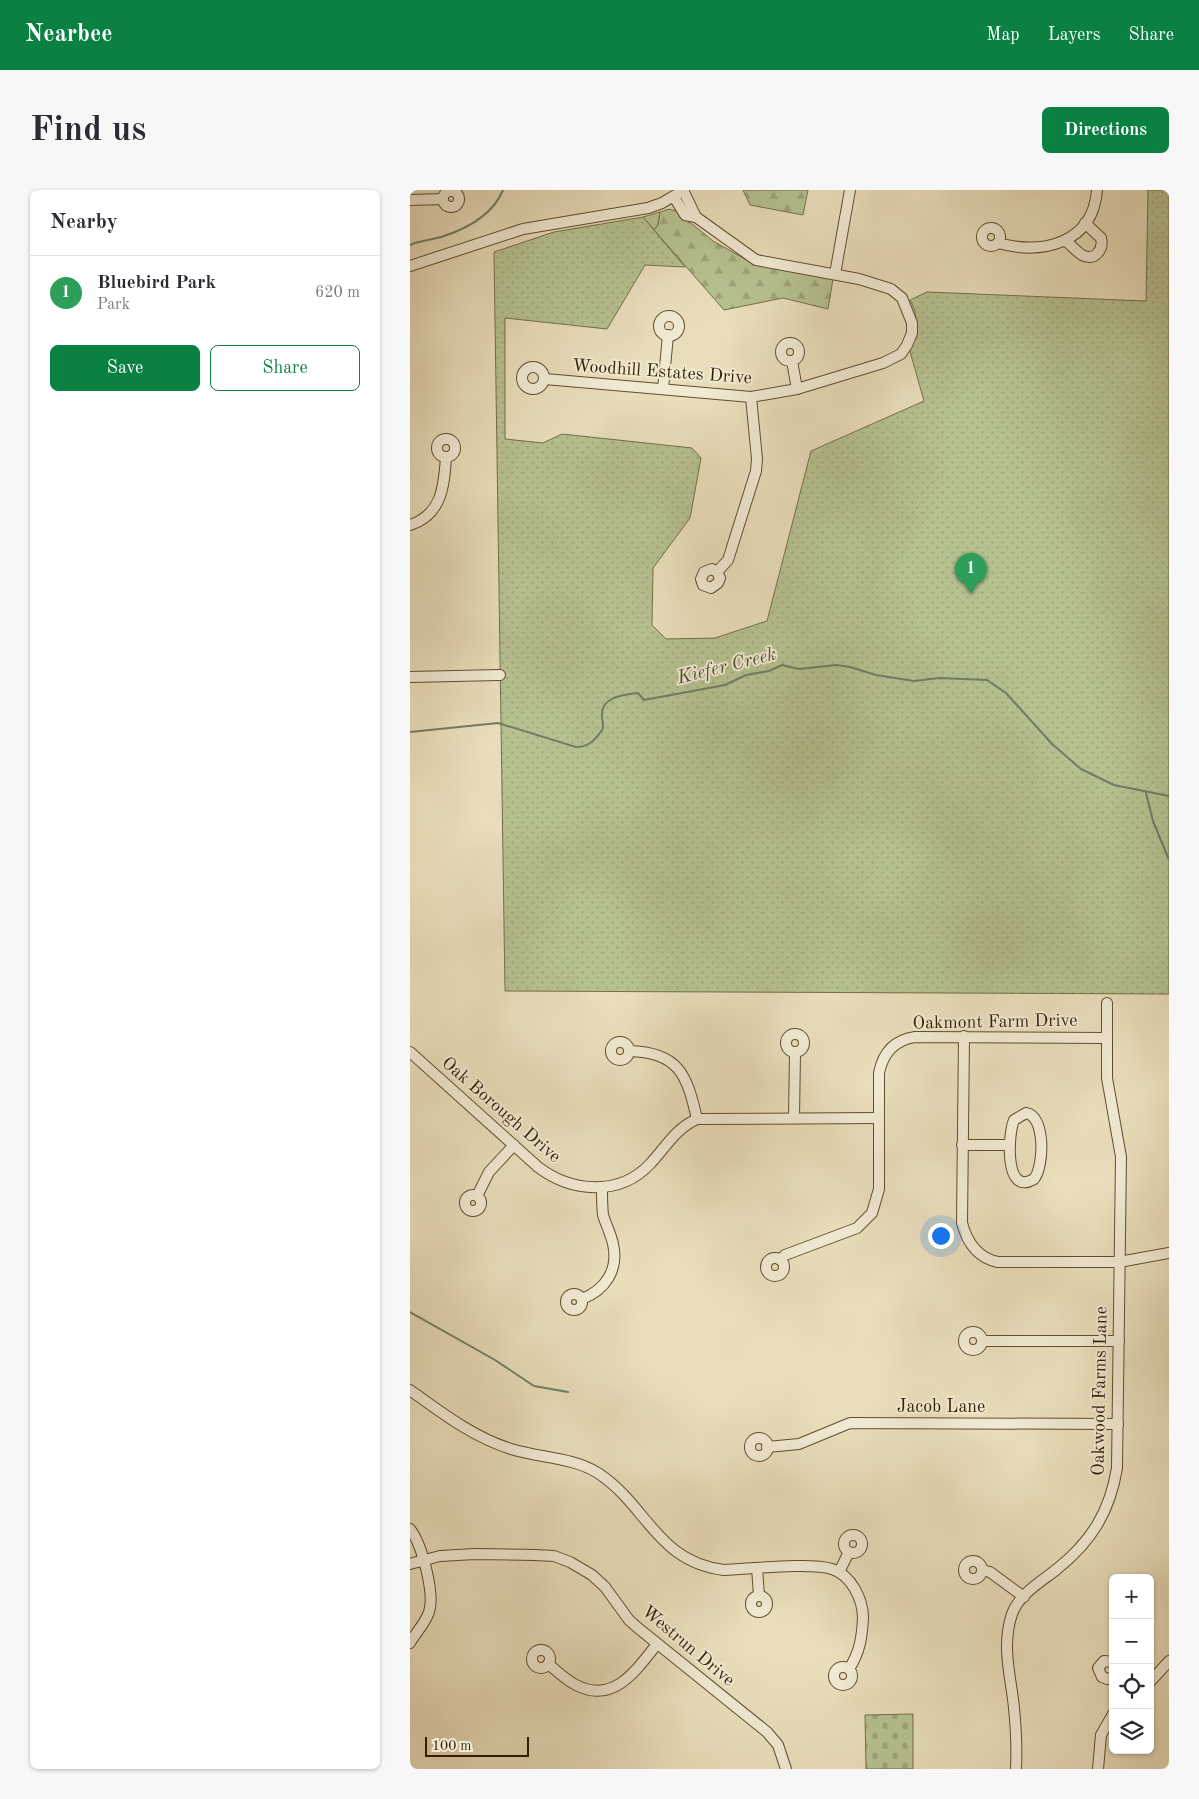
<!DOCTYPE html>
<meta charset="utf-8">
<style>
body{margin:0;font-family:"Old Standard TT",serif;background:#f7f7f7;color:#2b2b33}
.controls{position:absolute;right:15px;bottom:15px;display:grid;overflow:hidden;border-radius:8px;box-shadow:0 1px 4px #0004}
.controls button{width:45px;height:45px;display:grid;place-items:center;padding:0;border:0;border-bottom:1px solid #e1e1e2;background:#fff;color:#2b2b33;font:25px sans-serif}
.scale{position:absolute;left:15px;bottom:12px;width:104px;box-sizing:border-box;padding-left:5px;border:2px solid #341d00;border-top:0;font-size:14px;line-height:18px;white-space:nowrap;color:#341d00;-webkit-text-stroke:4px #f1ead3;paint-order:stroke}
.you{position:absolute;left:530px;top:1045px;width:18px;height:18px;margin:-12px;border:4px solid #fff;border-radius:50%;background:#1a73e8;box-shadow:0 0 0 8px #1a73e833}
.badge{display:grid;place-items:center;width:32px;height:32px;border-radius:50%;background:#0b8043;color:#fff;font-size:16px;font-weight:700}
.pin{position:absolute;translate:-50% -41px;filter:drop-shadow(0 1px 2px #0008)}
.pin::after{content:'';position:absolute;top:26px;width:18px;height:15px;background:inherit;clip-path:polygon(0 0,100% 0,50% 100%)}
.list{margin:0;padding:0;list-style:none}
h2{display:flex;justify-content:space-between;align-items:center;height:65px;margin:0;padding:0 20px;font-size:21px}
h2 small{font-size:16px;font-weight:400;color:#7c7c81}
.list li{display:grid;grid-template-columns:32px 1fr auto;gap:15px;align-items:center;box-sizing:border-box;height:75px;padding:0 20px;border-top:1px solid #e1e1e2}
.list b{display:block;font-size:19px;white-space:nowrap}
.list p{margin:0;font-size:16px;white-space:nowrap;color:#7c7c81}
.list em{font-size:16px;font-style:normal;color:#7c7c81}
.actions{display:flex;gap:10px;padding:15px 20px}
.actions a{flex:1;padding:11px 0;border:1px solid #0b8043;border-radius:8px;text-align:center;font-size:18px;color:#0b8043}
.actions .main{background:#0b8043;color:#fff}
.icon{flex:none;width:28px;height:28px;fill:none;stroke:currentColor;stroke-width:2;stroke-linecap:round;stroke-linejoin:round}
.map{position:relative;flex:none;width:759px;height:1579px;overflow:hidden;border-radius:8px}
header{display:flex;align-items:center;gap:30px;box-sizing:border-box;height:70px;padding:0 25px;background:#0b8043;color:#fff}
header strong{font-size:24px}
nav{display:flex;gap:28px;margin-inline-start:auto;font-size:18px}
.intro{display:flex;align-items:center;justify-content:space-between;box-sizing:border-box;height:120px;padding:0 30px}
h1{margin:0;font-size:35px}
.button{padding:12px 22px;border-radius:8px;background:#0b8043;color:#fff;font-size:18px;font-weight:700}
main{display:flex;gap:30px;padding:0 30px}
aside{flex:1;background:#fff;border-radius:8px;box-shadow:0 1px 4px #0004}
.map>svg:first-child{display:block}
.green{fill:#b6c190;stroke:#756f48}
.forest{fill:url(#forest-firs);stroke:#756f48}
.cemetery{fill:url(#cemetery-stones);stroke:#756f48}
.park{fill:url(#park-dots);stroke:#756f48}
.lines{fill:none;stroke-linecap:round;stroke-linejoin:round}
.stream{stroke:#717d66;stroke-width:2}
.minor-casing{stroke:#614d2f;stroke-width:12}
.minor{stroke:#f1ead3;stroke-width:10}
.labels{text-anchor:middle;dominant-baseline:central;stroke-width:4;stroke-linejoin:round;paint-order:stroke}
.street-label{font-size:18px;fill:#341d00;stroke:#f1ead3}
.water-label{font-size:19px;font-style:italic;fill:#524d33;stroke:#f1ead3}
</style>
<header>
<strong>Nearbee</strong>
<nav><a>Map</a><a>Layers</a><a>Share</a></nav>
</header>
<div class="intro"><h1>Find us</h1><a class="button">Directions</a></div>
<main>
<aside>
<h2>Nearby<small></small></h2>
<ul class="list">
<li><span class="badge" style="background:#2e9e5b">1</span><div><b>Bluebird Park</b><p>Park</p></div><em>620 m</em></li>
</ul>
<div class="actions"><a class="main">Save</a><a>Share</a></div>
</aside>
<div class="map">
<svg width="759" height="1579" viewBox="0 0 759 1579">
<defs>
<pattern id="forest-firs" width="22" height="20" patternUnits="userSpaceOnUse" patternTransform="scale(1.25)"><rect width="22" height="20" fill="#b6c190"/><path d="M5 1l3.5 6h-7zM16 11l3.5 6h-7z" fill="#9da57a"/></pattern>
<pattern id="cemetery-stones" width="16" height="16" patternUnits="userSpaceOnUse" patternTransform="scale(1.25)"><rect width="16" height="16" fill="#b6c190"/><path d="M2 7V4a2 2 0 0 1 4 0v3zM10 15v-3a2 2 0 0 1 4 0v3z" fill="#9da57a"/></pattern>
<pattern id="park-dots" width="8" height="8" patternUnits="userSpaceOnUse" patternTransform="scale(1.25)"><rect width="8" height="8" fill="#b6c190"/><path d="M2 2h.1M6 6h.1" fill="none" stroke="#9da57a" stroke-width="1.8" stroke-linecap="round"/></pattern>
</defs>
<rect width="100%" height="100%" fill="#e9debb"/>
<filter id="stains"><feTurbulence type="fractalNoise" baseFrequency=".004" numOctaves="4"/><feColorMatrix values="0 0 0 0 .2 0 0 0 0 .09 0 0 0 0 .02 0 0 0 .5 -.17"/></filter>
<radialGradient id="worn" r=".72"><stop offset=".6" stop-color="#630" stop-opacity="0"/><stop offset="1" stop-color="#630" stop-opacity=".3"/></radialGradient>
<polygon class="green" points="250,22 248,35 244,40 233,27"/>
<g class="forest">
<polygon points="333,0 398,0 393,25 340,15"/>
<polygon points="259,19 266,21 303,51 335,69 423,89 418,119 373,108 314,120 244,40 248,35 250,22"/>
</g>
<polygon class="cemetery" points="503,1524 503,1579 456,1579 455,1525"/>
<polygon class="park" points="738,0 759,0 759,804 95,801 84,62 144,42 233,27 275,77 235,75 197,139 95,128 95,249 133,253 152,244 282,258 291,268 280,328 243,378 242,435 256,449 305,448 357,431 401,261 514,211 499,158 506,136 505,121 500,110 517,102 736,111"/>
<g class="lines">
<g class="stream">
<path d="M0,55C11,50 23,50 34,46C58,38 83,24 93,0"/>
<path d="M0,542L88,533L166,557C179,557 185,550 192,540C195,534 191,530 192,524C192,506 215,505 228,503L234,510L315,495L336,485L359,481L372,475L389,479L426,475L440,477L466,485L504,491L529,488L577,490L596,503L642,554L671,579L704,595L759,606"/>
<polyline points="736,603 743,631 759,670"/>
<polyline points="0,1122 85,1170 124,1196 158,1202"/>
</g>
<defs>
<g id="minor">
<polyline points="273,0 286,27"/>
<circle cx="41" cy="9" r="8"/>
<polyline points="0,10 33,9"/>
<circle cx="581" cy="47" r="9"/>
<path d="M656,51C661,55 666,61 672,65C684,72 694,60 691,48L675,33"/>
<path d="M588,53C632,65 683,54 687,0"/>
<polyline points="0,76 113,39 238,18 252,13 274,0"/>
<polyline points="425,84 440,0"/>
<circle cx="259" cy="136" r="10"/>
<circle cx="380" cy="162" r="9"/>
<polyline points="382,171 387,199"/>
<circle cx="123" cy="188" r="11"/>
<polyline points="135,189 341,207 387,199 473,173 491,164 497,155 502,143 502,133 492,108 481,99 449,89 346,70 286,27 275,25 264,7"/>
<polyline points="253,199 258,145"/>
<circle cx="36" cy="258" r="9"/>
<path d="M0,335C32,325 34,296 36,267"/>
<polyline points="307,382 302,379 294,382 291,389 293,395 301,398 308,393 310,388 307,382 318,370 346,281 347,269 341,207"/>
<polyline points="0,487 90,485"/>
<circle cx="385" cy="853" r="9"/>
<path d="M554,846L552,1033C557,1052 568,1068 588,1072H709L759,1063"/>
<circle cx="210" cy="861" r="9"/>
<path d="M219,861C269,862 277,885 287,929"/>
<path d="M0,862L128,977C161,1002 209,1007 240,974C256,957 265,939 287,929L469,928"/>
<path d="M616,923C636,926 634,977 624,989C594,1007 598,944 604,930Z"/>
<polyline points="384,928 385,862"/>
<polyline points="552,955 600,955"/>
<circle cx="63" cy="1013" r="8"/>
<polyline points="67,1006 79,982 104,955"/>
<circle cx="365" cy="1077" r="9"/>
<path d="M370,1070L375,1065L447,1038L462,1023L469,999V883C473,863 484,850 505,847L696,848"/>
<circle cx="164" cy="1112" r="8"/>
<path d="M172,1109C195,1100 209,1080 203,1054C201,1044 196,1035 193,1025C192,1016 192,1007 192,998"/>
<circle cx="563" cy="1151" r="9"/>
<polyline points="572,1151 709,1151"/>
<path d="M0,1200C32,1223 63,1247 101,1259C130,1268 162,1267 188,1283C238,1316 246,1371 314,1380C339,1379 401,1372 422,1379C441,1385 453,1409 453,1428C452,1447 450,1462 439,1479"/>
<circle cx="349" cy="1257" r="9"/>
<polyline points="357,1257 389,1254 440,1233 708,1234"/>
<path d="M0,1339C12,1354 25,1404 19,1422C15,1434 6,1442 0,1453"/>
<circle cx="443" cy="1354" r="9"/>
<circle cx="563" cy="1380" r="9"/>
<polyline points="0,1374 30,1366 65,1364 125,1365 144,1366 160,1372 182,1385 195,1397 219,1430 228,1438 357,1542 368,1555 376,1579"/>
<polyline points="347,1378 349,1405"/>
<polyline points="572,1380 580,1382 614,1407"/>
<polyline points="429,1382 439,1362"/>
<circle cx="349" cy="1414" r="8"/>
<circle cx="131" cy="1469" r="9"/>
<polyline points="703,1472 694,1471 688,1478 692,1487 697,1489 703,1487"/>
<path d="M138,1474C147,1481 156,1490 166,1495C204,1515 227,1479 247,1454"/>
<circle cx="433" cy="1486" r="9"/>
<polyline points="740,1492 759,1471"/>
<path d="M606,1579C607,1559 606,1538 604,1518C601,1486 591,1457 602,1424C609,1404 631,1392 647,1379C682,1351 700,1321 707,1278L711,967L697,888V813"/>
<polyline points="688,1579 691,1545 703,1524"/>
</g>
</defs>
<use href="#minor" class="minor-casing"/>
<use href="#minor" class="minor"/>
</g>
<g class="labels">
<g class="street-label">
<text transform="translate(252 182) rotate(4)">Woodhill Estates Drive</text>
<text transform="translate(585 832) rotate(-1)">Oakmont Farm Drive</text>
<text transform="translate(91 920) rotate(41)">Oak Borough Drive</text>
<text transform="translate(690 1201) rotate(-89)">Oakwood Farms Lane</text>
<text x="531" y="1217">Jacob Lane</text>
<text transform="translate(278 1456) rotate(40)">Westrun Drive</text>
</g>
<g class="water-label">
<text transform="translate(317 477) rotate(-14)">Kiefer Creek</text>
</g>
</g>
<rect width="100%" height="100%" filter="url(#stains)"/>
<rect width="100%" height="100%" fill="url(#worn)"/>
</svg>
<div class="controls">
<button>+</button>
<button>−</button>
<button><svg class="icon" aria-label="locate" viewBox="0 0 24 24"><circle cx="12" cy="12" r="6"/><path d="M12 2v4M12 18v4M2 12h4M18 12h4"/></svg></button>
<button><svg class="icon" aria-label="layers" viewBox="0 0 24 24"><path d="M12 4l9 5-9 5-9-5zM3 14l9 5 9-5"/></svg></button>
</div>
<div class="scale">100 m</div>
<div class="you"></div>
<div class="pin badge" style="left:561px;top:404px;background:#2e9e5b">1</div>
</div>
</main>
